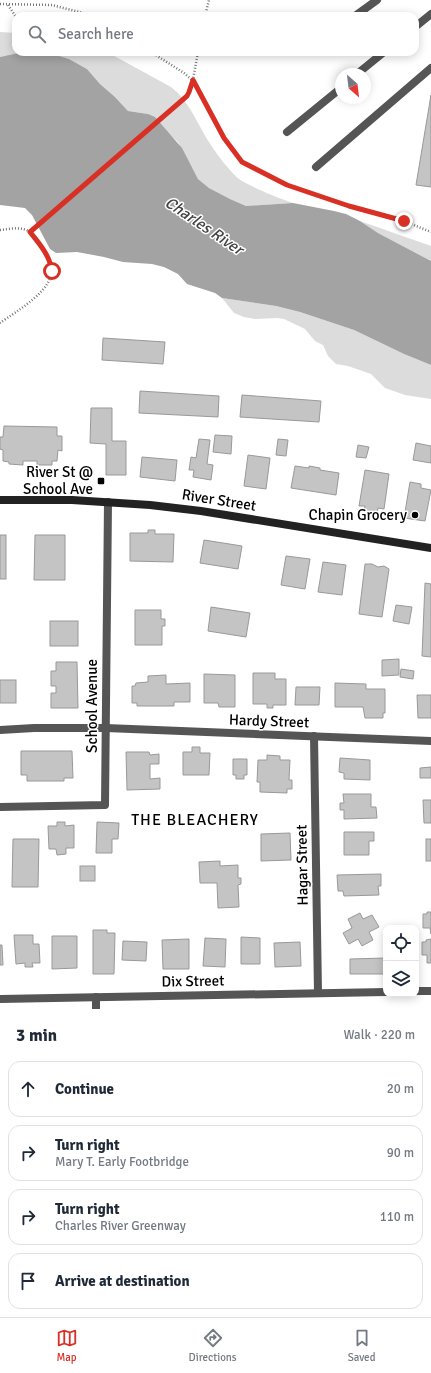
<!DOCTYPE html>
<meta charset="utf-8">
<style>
body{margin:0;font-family:Signika,sans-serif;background:#f2f2f3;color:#1f2937}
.controls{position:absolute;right:12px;bottom:12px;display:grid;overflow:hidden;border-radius:8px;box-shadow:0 2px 10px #0003}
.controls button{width:36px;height:36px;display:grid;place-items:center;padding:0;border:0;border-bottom:1px solid #e0e1e3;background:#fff;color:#1f2937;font:20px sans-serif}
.compass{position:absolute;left:335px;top:68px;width:36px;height:36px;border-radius:50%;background:#fff;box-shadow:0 2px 10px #0003;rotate:152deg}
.stop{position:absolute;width:12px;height:12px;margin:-9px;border:3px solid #d93025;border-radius:50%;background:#fff}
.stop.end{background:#d93025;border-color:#fff;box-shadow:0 1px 4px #0008}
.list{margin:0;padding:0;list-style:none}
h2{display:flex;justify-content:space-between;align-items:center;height:52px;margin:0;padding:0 16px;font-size:17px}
h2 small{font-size:13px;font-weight:400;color:#747a83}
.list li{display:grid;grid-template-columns:26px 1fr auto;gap:12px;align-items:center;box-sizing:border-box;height:56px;margin:0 8px 8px;padding:0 8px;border:1px solid #e0e1e3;border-radius:12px}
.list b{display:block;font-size:15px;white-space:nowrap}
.list p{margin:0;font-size:13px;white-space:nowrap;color:#747a83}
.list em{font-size:13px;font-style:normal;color:#747a83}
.icon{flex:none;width:22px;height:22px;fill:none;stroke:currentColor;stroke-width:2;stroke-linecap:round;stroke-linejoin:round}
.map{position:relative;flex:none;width:431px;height:1009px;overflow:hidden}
.search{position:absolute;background:#fff;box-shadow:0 2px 10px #0003;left:12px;right:12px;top:12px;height:44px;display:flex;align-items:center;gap:10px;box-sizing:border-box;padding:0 14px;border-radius:12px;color:#747a83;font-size:15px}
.sheet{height:308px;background:#fff}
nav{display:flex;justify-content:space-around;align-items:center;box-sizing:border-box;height:56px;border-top:1px solid #e0e1e3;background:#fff;font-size:11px;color:#747a83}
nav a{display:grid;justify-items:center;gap:2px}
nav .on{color:#d93025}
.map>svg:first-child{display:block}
.green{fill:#dcdcdc}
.water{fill:#a3a3a3}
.building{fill:#c4c4c4;stroke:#999}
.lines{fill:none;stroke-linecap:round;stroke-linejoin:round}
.path{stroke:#777;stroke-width:2.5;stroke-dasharray:1 2;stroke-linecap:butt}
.lane{stroke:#555;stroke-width:8}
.street{stroke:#555;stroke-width:8}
.secondary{stroke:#222;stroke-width:8}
.route{stroke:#d93025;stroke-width:5}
.poi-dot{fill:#000;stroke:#fff;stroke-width:1.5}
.labels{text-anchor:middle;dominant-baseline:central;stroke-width:3;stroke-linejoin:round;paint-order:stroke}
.poi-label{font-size:15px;fill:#000;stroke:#fff;text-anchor:end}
.street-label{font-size:15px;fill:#000;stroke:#fff}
.water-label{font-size:16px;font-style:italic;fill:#444;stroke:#fff}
.neighbourhood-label{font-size:16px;letter-spacing:1px;fill:#000;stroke:#fff}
</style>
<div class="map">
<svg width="431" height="1009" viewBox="0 0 431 1009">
<rect width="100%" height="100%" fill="#fff"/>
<g class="green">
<path d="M0,32L16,33V52H107L171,87C189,101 197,123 209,142C215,152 233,176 242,181C256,189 278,198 293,203L246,206L230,199L209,188L198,179L178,142L148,114L128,111L115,97L100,84L87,69L69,59L48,54L30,53L0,57Z"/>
<polygon points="360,221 431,246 431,261 378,233"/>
<polygon points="222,298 276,306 300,312 354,330 404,354 431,365 431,399 405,395 385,388 371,374 348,366 336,364 328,356 323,345 315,341 305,329 284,319 277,318 255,319 244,317 234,313"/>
</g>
<polygon class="water" points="19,53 30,53 59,56 69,59 87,69 100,84 115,97 128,111 148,114 155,117 182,148 198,179 209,188 230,199 246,206 293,203 334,211 346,214 360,221 378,233 431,261 431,365 404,354 354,330 300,312 276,306 222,298 215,293 187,284 178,274 164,267 152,264 123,262 104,257 77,252 56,253 50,249 32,215 25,208 0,205 0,57"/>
<g class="building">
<polygon points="431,95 431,187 416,185"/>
<polygon points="103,338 165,342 163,364 102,360"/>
<polygon points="140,391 219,396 218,417 139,413"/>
<polygon points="242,395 321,401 319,422 240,417"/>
<polygon points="91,408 112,408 112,441 126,441 126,475 106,475 106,444 90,443"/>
<polygon points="4,426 57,427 57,436 62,436 62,451 58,450 57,461 52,461 52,465 37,465 37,461 23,461 23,465 9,464 9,462 3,461 3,450 0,449 0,437 3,437"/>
<polygon points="215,435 232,436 231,454 213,452"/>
<polygon points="199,439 210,440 207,464 213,465 211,480 193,477 194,470 189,470 191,457 196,458"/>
<polygon points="278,439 288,440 286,456 276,455"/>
<polygon points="416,443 431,446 431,463 413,460"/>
<polygon points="358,445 369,447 366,458 356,457"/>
<polygon points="248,455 270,458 266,489 244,486"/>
<polygon points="142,457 177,460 175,481 140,477"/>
<polygon points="295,466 309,468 309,466 320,468 320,470 339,473 336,495 291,488"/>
<polygon points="365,470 389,474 384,509 378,508 377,514 364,511 365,506 359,506"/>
<polygon points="410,482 421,484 421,488 431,490 425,521 404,518"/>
<polygon points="148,530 155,530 155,534 174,534 173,562 130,561 130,533 148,533"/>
<rect x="0" y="535" width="6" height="44"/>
<polygon points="35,535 65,535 65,580 34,580"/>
<polygon points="204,540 242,546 238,569 200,563"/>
<polygon points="286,556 310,559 305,589 281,585"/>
<polygon points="323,562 346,565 342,595 318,592"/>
<polygon points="365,564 372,564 378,567 384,566 389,569 382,617 359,614"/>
<polygon points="425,583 431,584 431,657 422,656"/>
<polygon points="396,605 412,607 409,624 393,621"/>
<polygon points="211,607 250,613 246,637 208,631"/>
<polygon points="135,610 161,610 161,619 165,619 165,626 162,626 162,645 135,645"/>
<rect x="50" y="621" width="28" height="25"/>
<polygon points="399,659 399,675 382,676 382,660"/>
<polygon points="56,662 77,662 78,708 51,708 51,693 56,693 56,686 51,686 51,671 56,671"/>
<polygon points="401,669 414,671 413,679 400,677"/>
<polygon points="253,673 275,673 275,679 286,679 286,705 273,705 273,708 267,708 267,704 253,704"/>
<polygon points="204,674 235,675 235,707 219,707 218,703 204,703"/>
<polygon points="166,675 166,684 190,683 190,702 174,702 174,706 137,706 137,703 132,703 132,686 135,686 136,683 148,682 148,676"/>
<rect x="0" y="680" width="16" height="23"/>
<polygon points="335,683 366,684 366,689 385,689 385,713 383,713 383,718 365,718 363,707 335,707"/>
<polygon points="296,687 320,687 319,705 295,705"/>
<polygon points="417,695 431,695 431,718 418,718"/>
<polygon points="192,747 200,747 200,753 210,753 209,775 183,775 183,752 192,752"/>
<polygon points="21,751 72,751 73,778 64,778 64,781 27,781 27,775 21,775"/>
<polygon points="126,752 149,752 150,755 159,754 159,764 150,764 150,779 160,778 160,789 127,790"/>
<polygon points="267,755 280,756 280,760 290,760 289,780 292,780 292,789 287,789 287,793 260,792 260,782 257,782 258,760 267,760"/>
<polygon points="340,758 370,760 370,780 344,779 344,773 339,772"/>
<polygon points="233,759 247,759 247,775 244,775 244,779 236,779 236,775 233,775"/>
<polygon points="431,767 431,778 420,778 420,768"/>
<polygon points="343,794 371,794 371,807 376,807 377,818 344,819 344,810 340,810 340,803 344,803"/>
<polygon points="423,800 431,800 431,823 424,823"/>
<polygon points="57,822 65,822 65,826 74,825 74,848 66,848 66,854 57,855 56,849 49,849 48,826 57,826"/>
<polygon points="97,822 119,823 118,839 112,839 112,853 96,853"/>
<polygon points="344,832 374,832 374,841 369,841 369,855 344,855"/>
<polygon points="290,833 291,860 261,861 261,834"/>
<polygon points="13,839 39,839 38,887 12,887"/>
<rect x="426" y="839" width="5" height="22"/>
<polygon points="220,861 220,866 238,865 238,878 241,878 241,884 238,885 239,907 218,908 217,883 200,883 199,862"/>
<rect x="80" y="866" width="15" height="15"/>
<polygon points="381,874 381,886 378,886 379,895 344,896 343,891 338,891 337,875"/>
<polygon points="427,912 431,912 431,934 430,928 423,928 423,914 427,914"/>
<polygon points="360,913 363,919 372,915 379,927 369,932 373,940 362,946 358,939 349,944 343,933 352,928 348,919"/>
<polygon points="93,930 107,930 107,933 115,933 114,974 93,974"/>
<polygon points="14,935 33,935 33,944 39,944 40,963 32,963 33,967 25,967 25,963 16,964"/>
<polygon points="52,936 77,936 77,968 52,969"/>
<polygon points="241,937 260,938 260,964 241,964"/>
<polygon points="205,938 226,939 225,967 203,966"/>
<polygon points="189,939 189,969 163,969 162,940"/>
<polygon points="431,939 431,963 427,963 427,955 422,955 422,942 426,942 426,940"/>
<polygon points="123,941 147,942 146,961 122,960"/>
<polygon points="300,942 301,966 275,967 274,943"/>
<polygon points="0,945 2,945 3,965 0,965"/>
<polygon points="386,958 386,974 350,974 350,959"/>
</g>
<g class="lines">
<g class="path">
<polyline points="0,4 52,5 95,16"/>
<polyline points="8,5 16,17"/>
<polyline points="205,16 209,0"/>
<polyline points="39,52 40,54"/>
<polyline points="151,52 184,73 196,84 225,138 242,162 287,185 349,206 404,221 431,232"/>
<path d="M0,230C10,229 21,226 30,232L187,96L192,85L198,52"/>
<path d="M0,323C15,312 57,289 51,266C48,254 38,242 30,232"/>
</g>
<g class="lane">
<polyline points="355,16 377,0"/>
<polyline points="415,27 431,14"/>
<polyline points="357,74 384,52"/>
<polyline points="287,132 341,88"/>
<polyline points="316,167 431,68"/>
</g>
<g class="street">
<polyline points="0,730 34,728 106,728 431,741"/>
<polyline points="314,736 318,993"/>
<polyline points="0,807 105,805 108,502"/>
<polyline points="416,991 431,991"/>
<polyline points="96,997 96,1009"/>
<polyline points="0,999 386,992"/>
</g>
<polyline class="secondary" points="0,500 72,500 150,505 201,511 431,548"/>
</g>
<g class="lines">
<path class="route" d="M52,271C50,256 39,243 30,232L187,96L189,92L193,80L224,138L242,162L287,185L349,206L404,221"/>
</g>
<g class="poi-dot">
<rect x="97" y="477" width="8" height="8" rx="2"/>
<circle cx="415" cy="515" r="4"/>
</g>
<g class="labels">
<g class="poi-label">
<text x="93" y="472">River St @<tspan x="93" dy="17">School Ave</tspan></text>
<text x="407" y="515">Chapin Grocery</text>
</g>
<g class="street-label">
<text transform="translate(219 500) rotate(9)">River Street</text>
<text transform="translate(92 706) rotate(-90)">School Avenue</text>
<text transform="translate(269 721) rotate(2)">Hardy Street</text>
<text transform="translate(302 865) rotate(-91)">Hagar Street</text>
<text transform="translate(193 981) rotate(-1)">Dix Street</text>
</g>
<g class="water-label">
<text transform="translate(204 226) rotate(34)">Charles River</text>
</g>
<g class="neighbourhood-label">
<text x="195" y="820">THE BLEACHERY</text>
</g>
</g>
</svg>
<div class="controls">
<button><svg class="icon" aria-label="locate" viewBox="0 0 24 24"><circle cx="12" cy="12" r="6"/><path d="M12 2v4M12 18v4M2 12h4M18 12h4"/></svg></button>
<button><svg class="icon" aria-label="layers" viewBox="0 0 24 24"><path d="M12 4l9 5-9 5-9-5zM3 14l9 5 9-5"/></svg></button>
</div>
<svg class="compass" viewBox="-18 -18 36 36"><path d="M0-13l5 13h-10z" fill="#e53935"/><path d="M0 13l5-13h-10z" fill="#747a83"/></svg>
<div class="stop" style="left:52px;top:271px"></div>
<div class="stop end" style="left:404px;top:221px"></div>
<div class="search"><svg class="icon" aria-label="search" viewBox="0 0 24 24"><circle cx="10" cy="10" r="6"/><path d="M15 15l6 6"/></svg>Search here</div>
</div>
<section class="sheet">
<h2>3 min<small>Walk · 220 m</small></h2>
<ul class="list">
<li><svg class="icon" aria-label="ahead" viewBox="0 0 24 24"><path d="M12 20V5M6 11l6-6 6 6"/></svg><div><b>Continue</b></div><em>20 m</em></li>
<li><svg class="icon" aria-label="right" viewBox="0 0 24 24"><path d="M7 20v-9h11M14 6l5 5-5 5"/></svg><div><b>Turn right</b><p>Mary T. Early Footbridge</p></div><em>90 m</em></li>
<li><svg class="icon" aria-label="right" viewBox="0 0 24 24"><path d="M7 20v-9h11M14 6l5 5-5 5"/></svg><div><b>Turn right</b><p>Charles River Greenway</p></div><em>110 m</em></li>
<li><svg class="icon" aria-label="arrive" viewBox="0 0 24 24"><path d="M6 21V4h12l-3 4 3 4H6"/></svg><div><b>Arrive at destination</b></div></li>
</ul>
</section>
<nav>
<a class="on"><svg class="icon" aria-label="map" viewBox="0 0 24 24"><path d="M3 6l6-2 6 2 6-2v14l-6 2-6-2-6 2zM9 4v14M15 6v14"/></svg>Map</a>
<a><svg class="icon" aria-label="directions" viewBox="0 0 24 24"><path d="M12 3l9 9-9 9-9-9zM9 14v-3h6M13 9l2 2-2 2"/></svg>Directions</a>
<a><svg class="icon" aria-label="saved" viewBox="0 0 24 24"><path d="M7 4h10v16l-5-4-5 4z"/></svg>Saved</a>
</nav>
